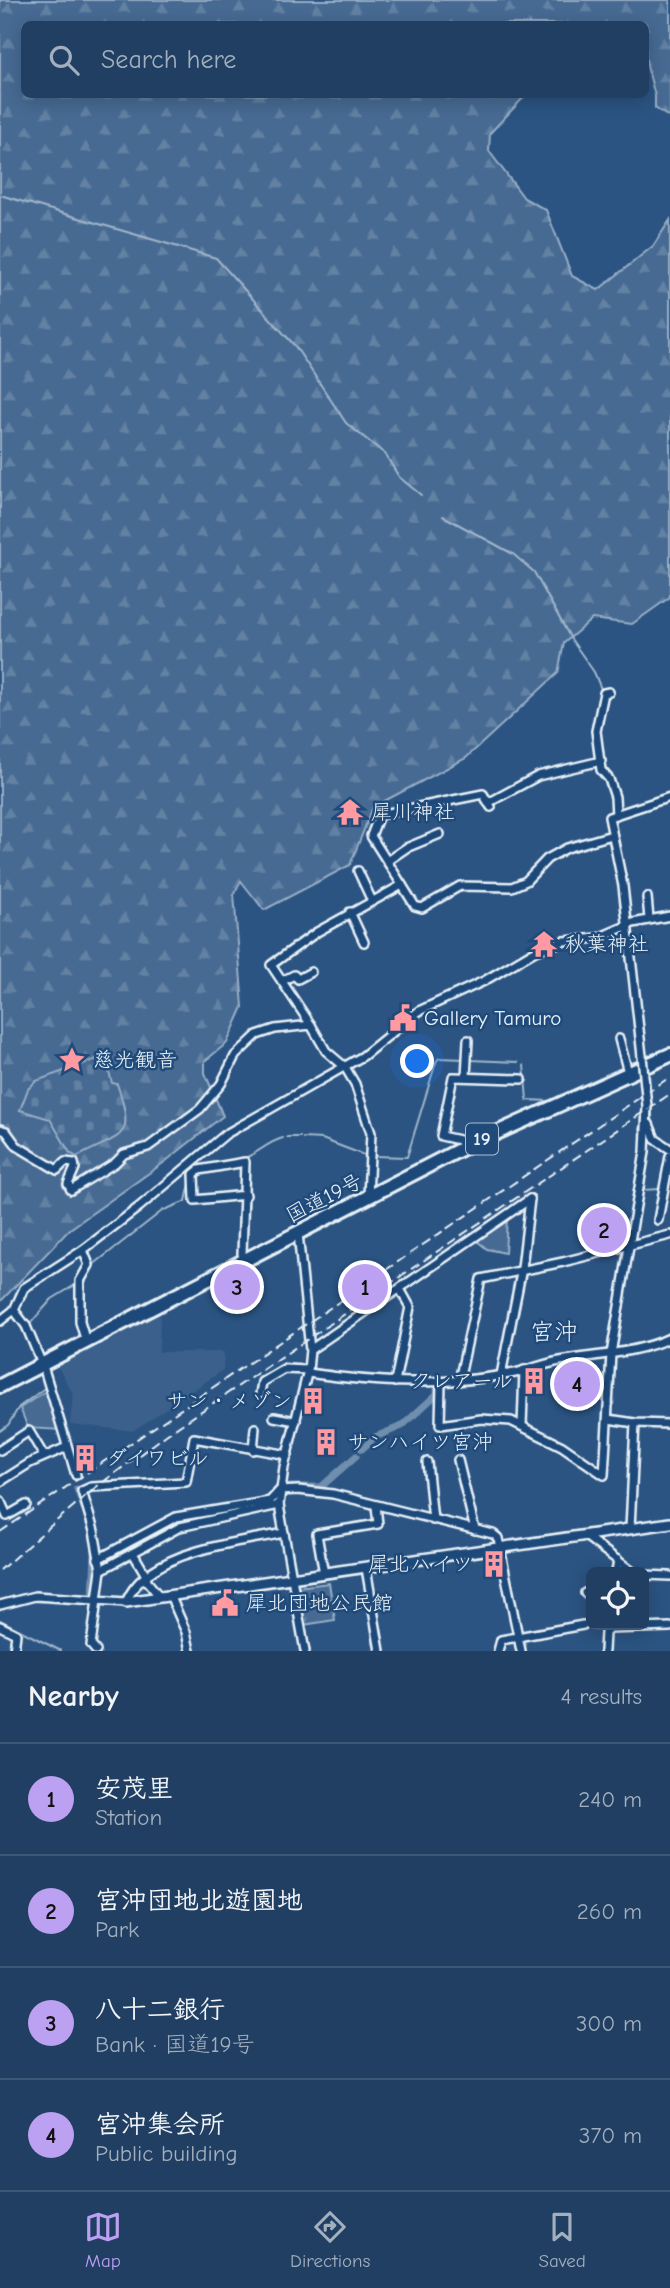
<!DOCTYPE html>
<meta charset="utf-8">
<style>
body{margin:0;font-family:"Comic Neue","Klee One",sans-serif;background:#284668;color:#f1f3f6}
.controls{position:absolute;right:21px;bottom:21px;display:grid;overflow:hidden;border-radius:10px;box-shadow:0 4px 18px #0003}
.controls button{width:63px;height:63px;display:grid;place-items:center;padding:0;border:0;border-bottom:2px solid #3d5877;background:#203f62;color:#f1f3f6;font:35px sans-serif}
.you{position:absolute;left:418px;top:1062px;width:24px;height:24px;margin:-18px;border:5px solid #fff;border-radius:50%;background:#1a73e8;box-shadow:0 0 0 10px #1a73e833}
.badge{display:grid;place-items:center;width:46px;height:46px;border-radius:50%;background:#bca0f2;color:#111;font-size:23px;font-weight:700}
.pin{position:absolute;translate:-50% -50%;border:4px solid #fff;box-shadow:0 2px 7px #0006}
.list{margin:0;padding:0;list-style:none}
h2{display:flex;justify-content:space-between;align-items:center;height:91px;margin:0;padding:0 28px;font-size:30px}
h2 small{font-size:23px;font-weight:400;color:#a2afbe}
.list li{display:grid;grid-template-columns:46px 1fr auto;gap:21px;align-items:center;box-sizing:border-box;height:112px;padding:0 28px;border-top:2px solid #3d5877}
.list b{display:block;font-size:26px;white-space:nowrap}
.list p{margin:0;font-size:23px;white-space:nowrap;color:#a2afbe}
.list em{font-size:23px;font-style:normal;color:#a2afbe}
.icon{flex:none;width:38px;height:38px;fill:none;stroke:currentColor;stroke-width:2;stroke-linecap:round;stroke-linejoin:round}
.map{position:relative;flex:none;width:670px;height:1651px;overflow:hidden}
.search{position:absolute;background:#203f62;box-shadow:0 4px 18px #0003;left:21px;right:21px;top:21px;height:77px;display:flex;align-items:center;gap:18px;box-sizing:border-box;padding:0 24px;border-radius:10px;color:#a2afbe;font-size:26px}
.sheet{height:539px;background:#203f62}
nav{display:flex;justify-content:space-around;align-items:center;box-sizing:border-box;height:98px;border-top:2px solid #3d5877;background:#203f62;font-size:19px;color:#a2afbe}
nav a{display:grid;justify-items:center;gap:4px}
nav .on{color:#bca0f2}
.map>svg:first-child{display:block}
.built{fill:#3a608b}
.grass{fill:#476b93;stroke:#98aec6;stroke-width:2}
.forest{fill:url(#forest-firs);stroke:#98aec6;stroke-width:2}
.cemetery{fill:url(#cemetery-stones);stroke:#98aec6;stroke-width:2}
.park{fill:url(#park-tufts);stroke:#98aec6;stroke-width:2}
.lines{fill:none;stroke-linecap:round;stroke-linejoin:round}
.stream{stroke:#a0b6cb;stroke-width:2}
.canal{stroke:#708ead;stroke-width:7}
.minor-casing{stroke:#e8f1f8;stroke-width:12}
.tertiary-casing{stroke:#e8f1f8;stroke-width:14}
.trunk-casing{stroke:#e8f1f8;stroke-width:18}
.minor{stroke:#1f4a7a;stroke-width:7}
.tertiary{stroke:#1f4a7a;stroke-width:9}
.trunk{stroke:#1f4a7a;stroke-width:12}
.rail{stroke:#e8f1f8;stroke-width:2;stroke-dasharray:10 5;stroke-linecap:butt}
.minor-bridge-casing{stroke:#e8f1f8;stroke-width:12;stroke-linecap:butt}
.minor-bridge{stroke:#1f4a7a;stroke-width:7}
.labels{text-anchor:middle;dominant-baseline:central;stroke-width:5;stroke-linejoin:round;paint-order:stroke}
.shield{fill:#1f4a7a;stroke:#acbfd2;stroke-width:2}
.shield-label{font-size:19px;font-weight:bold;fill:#e8f1f8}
.poi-label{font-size:21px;fill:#e8f1f8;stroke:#1f4a7a;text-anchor:start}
.street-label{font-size:21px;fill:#e8f1f8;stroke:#1f4a7a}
.quarter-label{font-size:24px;fill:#e8f1f8;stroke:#1f4a7a}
</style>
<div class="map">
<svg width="670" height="1651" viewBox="0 0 670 1651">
<defs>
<pattern id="forest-firs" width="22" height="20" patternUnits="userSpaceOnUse" patternTransform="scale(1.75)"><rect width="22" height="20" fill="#476b93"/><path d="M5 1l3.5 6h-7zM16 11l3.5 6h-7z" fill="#6281a3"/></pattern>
<pattern id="cemetery-stones" width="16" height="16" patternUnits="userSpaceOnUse" patternTransform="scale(1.75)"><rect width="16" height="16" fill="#476b93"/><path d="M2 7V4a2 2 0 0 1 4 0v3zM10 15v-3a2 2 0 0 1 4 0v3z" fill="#6281a3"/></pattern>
<pattern id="park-tufts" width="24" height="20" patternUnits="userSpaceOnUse" patternTransform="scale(1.75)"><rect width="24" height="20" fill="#476b93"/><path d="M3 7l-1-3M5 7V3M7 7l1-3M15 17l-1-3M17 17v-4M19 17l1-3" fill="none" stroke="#6281a3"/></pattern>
</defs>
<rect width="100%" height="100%" fill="#2b5482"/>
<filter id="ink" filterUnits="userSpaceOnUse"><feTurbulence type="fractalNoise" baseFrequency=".0143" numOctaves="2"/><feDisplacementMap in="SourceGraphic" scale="14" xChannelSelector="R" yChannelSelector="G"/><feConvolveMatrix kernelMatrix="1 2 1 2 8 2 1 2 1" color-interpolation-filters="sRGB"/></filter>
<g filter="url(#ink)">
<polygon class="built" points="160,1314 159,1352 224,1352 223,1370 133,1431 70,1424 73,1394 57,1365"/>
<polygon class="grass" points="49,1389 61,1430 28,1428 20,1408"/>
<polygon class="forest" points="0,0 670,0 670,118 655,108 655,96 646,62 646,24 24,24 24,94 526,95 490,133 489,151 524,198 546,210 572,276 598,290 653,246 670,220 670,597 632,624 592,619 564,643 558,673 466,758 373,807 350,865 264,910 241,881 234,894 243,1007 227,1043 205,1061 205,1073 223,1116 166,1161 70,1229 0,1302"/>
<path class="cemetery" d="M105,1056L112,1083L117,1084C137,1141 121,1133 77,1157L70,1153L50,1119L20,1110L28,1089L36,1081Z"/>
<g class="park">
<polygon points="507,1218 505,1253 487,1249 476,1240"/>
<polygon points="329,1583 335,1620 303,1625 296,1587"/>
</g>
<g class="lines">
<g class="stream">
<polyline points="0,195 216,258 295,346 346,423 385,454 399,477 421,495"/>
<polyline points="443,516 513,554 534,572 571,639 594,672 601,689 598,702"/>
<polyline points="593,729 596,715"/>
<polyline points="614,821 615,830"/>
<polyline points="632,938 638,986"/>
<polyline points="470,1060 518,1062"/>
<polyline points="524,1065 527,1100 550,1101"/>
<polyline points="650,1096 653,1125"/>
<polyline points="640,1128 642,1141"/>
<polyline points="287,1137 300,1137"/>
<polyline points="303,1138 322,1139 364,1155"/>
<polyline points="374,1156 407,1157 436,1062 439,1058 465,1059"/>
<path d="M242,1159C258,1154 267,1142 283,1138"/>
<polyline points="642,1190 660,1189"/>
<polyline points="93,1265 162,1211 186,1201 192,1175"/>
<polyline points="29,1325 52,1299 75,1285"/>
<polyline points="616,1348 654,1340 670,1332"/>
<polyline points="595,1352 607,1349"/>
<polyline points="549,1358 574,1354"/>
<polyline points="283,1363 304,1366"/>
<polyline points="314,1369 333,1371"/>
<polyline points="506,1370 540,1362"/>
<polyline points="339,1373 354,1374"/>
<polyline points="359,1375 393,1377"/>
<polyline points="467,1375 496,1371"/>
<polyline points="400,1377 419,1378"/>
<polyline points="425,1377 432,1378"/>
<polyline points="438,1377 456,1376"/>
<polyline points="0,1431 8,1425 19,1407 46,1387"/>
<polyline points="0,1620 61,1651"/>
</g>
<g class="canal">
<polyline points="362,1449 375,1437 402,1426 437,1394 437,1390"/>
<polyline points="285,1487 321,1487 356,1456"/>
<polyline points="77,1489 84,1508"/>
<polyline points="93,1597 95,1553"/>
</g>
<defs>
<g id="minor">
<polyline points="609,692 604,693 596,731 601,770 609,779 615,797 616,815"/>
<polyline points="488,803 538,776 601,761"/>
<polyline points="387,861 406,848 440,834"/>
<polyline points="358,871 372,901"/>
<polyline points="402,885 371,836 379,815 483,794 491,807"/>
<polyline points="647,897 649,919"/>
<polyline points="350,912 364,942"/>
<polyline points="282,981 294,975 298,979 311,972"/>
<polyline points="311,1025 271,965 317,932 402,885 415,906 422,908 460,886 512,887 526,881 547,859 567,848 612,835"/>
<polyline points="619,1039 629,1076"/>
<polyline points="642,1056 623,886 609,817 670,797"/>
<polyline points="466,1077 468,1040"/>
<polyline points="649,1124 655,1139 670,1149"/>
<polyline points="0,1129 6,1131 17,1146 57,1170 65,1162 74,1163 75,1168 68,1184 71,1190 115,1163 124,1154 148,1147 200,1109 221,1084 235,1056 257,1035 275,1029 311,1025 326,1051 345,1067 355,1084 371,1133 368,1197"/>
<polyline points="463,1148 459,1140 441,1136 453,1077 522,1079"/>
<polyline points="658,1220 670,1156"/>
<polyline points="298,1233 310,1350 308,1370 284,1467 279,1505 305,1651"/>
<polyline points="83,1250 89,1265 80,1281 80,1322 86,1342"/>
<polyline points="245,1259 242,1254 245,1162 199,1170 194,1174 195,1200 246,1195"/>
<polyline points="14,1310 26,1326 44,1369 76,1475"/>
<polyline points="0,1321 14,1310 24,1288 83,1250 139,1207 226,1134 363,1056 419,1011 484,981 535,951 564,941 598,938 633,923 670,916"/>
<polyline points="310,1350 530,1199"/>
<path d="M308,1373C377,1383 445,1387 515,1373C532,1369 549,1362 566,1360C601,1354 637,1353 670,1338"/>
<polyline points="501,1375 522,1268 530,1199"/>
<polyline points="459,1381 481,1279 563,1262 670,1235"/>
<polyline points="395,1382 410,1307 400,1289"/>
<polyline points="441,1383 440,1425 481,1419 511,1421 562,1446 604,1475 611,1354 645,1152 647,1106"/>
<polyline points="260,1394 262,1382 284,1369 308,1370"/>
<polyline points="274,1417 296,1421"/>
<polyline points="608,1419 635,1423 670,1424"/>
<polyline points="522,1426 524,1370"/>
<polyline points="0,1450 29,1431 44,1456"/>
<polyline points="253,1450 255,1428"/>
<polyline points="458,1460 475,1530"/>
<polyline points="427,1462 433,1520"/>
<polyline points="0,1482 30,1463 67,1447"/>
<polyline points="0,1500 7,1516 26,1505"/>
<polyline points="630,1529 635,1423"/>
<polyline points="584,1535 633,1572"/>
<polyline points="133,1553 147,1577"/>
<polyline points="98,1559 176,1517 270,1501 279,1491 298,1490 333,1494 493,1534 498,1538 521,1651"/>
<polyline points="366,1568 380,1651"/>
<polyline points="101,1570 180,1527 279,1505"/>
<polyline points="616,1572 618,1560"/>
<polyline points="324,1574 317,1534 378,1524 376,1506"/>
<polyline points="644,1575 670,1576"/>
<polyline points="145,1579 160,1597"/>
<polyline points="585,1593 591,1592"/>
<polyline points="170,1595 186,1632 190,1651"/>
<path d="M0,1605L35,1596L126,1602C147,1550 236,1543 284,1533"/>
<polyline points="0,1626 16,1634 14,1651"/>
<polyline points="96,1651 91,1645 101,1570 94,1531 82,1491 91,1487 186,1482 194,1438 288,1455"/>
<polyline points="498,1651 501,1640 583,1625"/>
<polyline points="604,1651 605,1633 609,1629 670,1627"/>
</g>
<polyline id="tertiary" points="126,1602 670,1523"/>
<polyline id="trunk" points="0,1386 463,1148 670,1055"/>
</defs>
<use href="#minor" class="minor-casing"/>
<use href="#tertiary" class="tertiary-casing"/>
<use href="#trunk" class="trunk-casing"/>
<use href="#minor" class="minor"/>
<use href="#tertiary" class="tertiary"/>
<use href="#trunk" class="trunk"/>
<g class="rail">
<polyline points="0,1532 670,1077"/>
<polyline points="0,1570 91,1491 166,1435 670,1094"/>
</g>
<defs>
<polyline id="minor-bridge" points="642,1056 647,1106"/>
</defs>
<use href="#minor-bridge" class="minor-bridge-casing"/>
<use href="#minor-bridge" class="minor-bridge"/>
</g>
</g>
<defs>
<symbol id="temple-bare" viewBox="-9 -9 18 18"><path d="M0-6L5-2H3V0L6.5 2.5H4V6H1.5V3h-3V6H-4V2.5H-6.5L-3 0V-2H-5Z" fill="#ff9aa2" stroke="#1f4a7a" stroke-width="2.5" paint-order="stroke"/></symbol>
<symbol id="civic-bare" viewBox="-9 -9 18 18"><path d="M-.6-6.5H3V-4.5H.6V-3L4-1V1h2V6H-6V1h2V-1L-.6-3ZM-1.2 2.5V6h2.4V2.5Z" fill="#ff9aa2" stroke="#1f4a7a" stroke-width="2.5" paint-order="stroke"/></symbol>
<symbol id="sight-bare" viewBox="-9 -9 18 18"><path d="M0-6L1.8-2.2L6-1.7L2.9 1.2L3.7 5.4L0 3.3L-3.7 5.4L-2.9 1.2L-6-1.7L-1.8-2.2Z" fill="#ff9aa2" stroke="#1f4a7a" stroke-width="2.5" paint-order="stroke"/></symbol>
<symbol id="building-bare" viewBox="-9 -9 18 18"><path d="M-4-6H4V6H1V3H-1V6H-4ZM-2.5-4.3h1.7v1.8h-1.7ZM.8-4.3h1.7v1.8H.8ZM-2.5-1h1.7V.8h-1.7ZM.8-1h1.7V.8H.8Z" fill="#ff9aa2" stroke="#1f4a7a" stroke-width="2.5" paint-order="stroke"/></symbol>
</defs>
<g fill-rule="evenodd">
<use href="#temple-bare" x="331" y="793" width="38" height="38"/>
<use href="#temple-bare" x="525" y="925" width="38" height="38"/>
<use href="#civic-bare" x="384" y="999" width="38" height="38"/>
<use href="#sight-bare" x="53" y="1041" width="38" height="38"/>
<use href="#building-bare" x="515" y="1362" width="38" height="38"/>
<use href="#building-bare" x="294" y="1382" width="38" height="38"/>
<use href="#building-bare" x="307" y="1423" width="38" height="38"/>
<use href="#building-bare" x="66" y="1439" width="38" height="38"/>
<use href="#building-bare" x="475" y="1545" width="38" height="38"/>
<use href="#civic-bare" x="206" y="1584" width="38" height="38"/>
</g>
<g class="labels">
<rect class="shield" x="466" y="1123.5" width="32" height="31" rx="5"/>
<g class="shield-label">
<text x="482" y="1139">19</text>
</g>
<g class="poi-label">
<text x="371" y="812">犀川神社</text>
<text x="565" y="944">秋葉神社</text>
<text x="424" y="1018">Gallery Tamuro</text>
<text x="93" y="1060">慈光観音</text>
<text x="513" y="1381" text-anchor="end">クレアール</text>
<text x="292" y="1401" text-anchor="end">サン・メゾン</text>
<text x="347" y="1442">サンハイツ宮沖</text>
<text x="106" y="1458">ダイワビル</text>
<text x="473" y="1564" text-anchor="end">犀北ハイツ</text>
<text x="246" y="1603">犀北団地公民館</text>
</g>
<g class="street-label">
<text transform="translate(324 1198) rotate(-27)">国道19号</text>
</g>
<g class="quarter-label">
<text x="554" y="1332">宮沖</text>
</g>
</g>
</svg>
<div class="controls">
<button><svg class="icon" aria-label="locate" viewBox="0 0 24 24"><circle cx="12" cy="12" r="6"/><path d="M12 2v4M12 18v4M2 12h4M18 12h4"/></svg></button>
</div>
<div class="you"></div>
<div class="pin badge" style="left:365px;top:1287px">1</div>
<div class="pin badge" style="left:604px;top:1230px">2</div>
<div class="pin badge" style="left:237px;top:1287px">3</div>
<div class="pin badge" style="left:577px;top:1384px">4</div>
<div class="search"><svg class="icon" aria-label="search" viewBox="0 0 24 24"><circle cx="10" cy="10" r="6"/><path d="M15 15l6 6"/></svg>Search here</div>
</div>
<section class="sheet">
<h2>Nearby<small>4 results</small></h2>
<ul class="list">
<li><span class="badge">1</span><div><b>安茂里</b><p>Station</p></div><em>240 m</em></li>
<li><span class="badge">2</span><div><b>宮沖団地北遊園地</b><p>Park</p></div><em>260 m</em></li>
<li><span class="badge">3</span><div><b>八十二銀行</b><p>Bank · 国道19号</p></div><em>300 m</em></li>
<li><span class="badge">4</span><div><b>宮沖集会所</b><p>Public building</p></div><em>370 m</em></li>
</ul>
</section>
<nav>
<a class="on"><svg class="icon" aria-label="map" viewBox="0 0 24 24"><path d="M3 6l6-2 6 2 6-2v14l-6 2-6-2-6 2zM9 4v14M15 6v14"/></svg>Map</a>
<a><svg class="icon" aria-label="directions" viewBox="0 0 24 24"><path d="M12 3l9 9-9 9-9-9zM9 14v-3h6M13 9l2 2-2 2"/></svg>Directions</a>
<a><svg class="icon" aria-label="saved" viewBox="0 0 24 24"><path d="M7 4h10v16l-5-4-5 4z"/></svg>Saved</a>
</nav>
